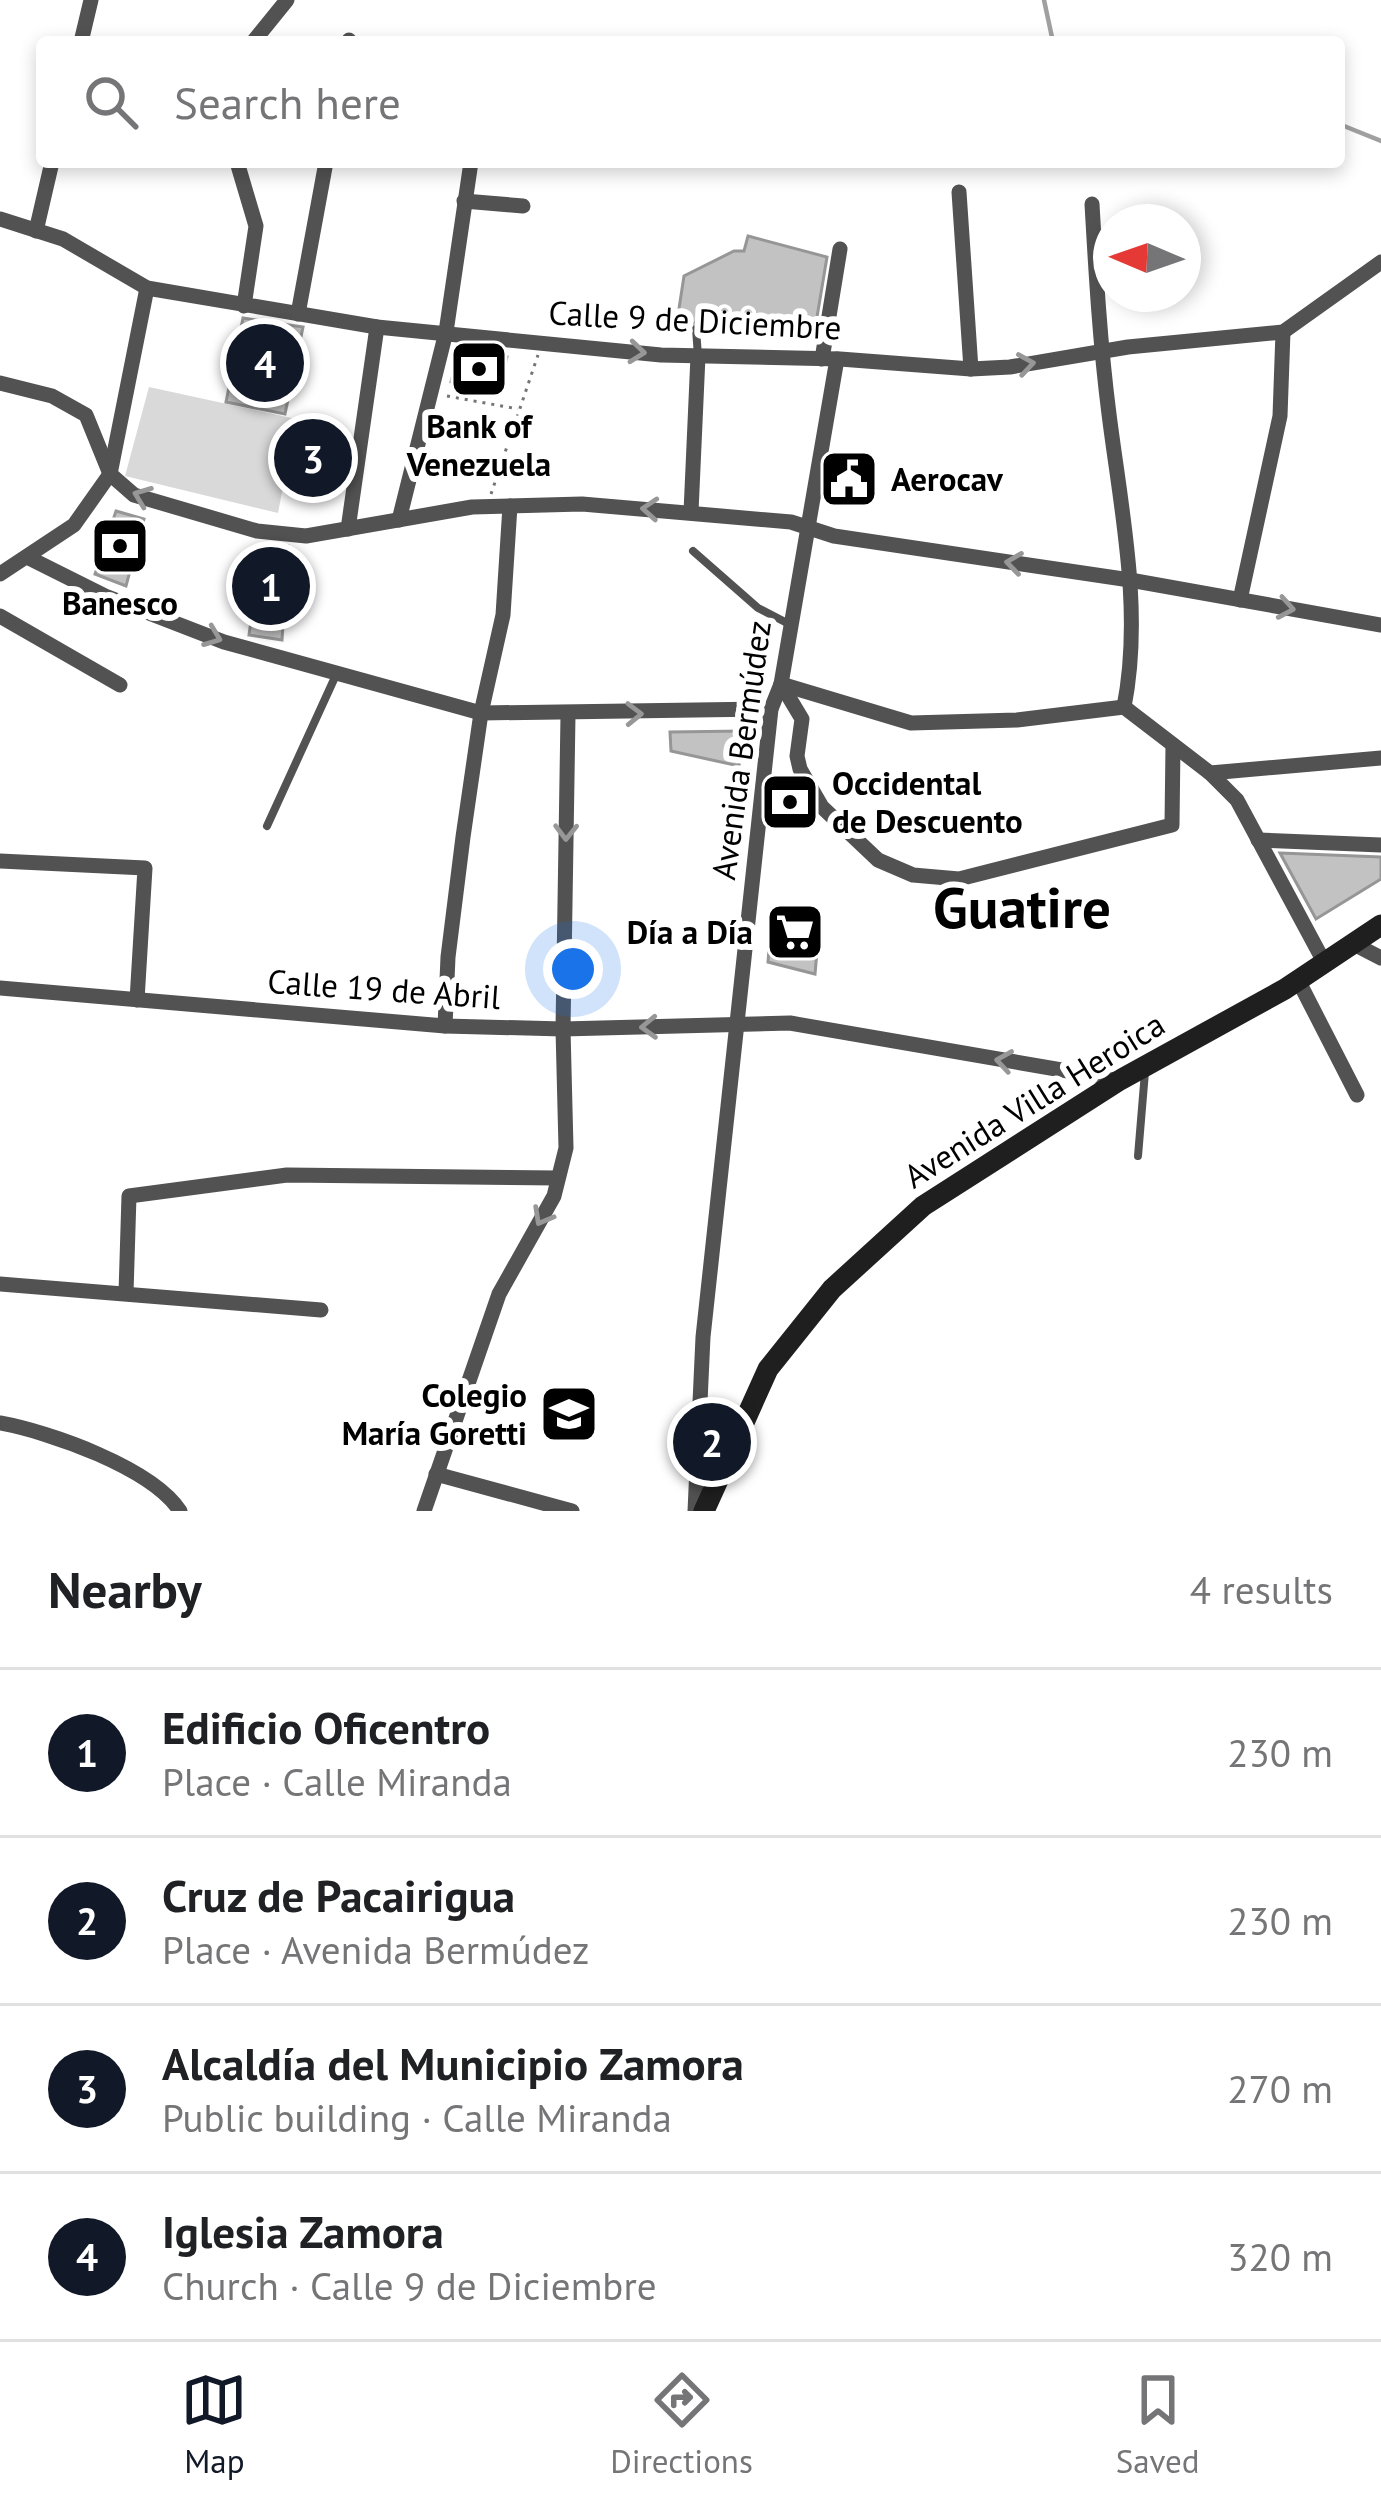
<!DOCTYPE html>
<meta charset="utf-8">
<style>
body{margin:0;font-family:"PT Sans",sans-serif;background:#f2f2f2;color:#202124}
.compass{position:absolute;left:1093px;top:204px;width:108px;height:108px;border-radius:50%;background:#fff;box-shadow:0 6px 18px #0003;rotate:272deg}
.you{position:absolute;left:573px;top:969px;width:42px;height:42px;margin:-30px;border:9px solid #fff;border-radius:50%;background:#1a73e8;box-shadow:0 0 0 18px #1a73e833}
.badge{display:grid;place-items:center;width:78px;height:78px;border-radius:50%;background:#111827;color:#fff;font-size:39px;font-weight:700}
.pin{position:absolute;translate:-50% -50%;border:6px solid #fff;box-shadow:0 3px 12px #0006}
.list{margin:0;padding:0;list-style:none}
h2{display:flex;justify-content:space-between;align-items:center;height:156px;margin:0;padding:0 48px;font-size:51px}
h2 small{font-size:39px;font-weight:400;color:#757577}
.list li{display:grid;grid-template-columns:78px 1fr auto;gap:36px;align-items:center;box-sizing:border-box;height:168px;padding:0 48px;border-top:3px solid #e0e0e0}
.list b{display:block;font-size:45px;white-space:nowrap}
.list p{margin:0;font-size:39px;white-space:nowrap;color:#757577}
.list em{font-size:39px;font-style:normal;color:#757577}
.icon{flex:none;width:66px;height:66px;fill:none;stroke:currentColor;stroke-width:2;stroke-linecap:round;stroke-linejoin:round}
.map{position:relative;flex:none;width:1381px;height:1511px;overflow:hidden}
.search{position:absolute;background:#fff;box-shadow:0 6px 18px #0003;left:36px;right:36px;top:36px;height:132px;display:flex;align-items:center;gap:30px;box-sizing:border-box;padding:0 42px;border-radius:12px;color:#757577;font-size:45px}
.sheet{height:828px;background:#fff}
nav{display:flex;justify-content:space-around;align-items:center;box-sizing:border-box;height:168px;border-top:3px solid #e0e0e0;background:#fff;font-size:33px;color:#757577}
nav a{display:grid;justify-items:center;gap:6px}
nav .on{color:#111827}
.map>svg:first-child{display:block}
.green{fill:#d9d9d9}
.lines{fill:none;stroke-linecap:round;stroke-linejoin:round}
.stream{stroke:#a0a0a0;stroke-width:4.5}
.building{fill:#c2c2c2;stroke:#969696;stroke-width:3}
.path{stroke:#747474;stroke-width:3;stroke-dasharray:3 6;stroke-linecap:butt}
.lane{stroke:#525252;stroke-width:8}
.street{stroke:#525252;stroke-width:15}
.secondary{stroke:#1f1f1f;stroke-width:21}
.oneway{stroke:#979797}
.labels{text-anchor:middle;stroke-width:12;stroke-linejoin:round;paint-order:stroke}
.street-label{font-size:33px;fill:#000;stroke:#fff}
.poi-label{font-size:33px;font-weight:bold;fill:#000;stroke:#fff}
.town-label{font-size:57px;font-weight:bold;fill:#000;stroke:#fff}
</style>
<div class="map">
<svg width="1381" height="1511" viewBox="0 0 1381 1511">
<rect width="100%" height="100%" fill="#fff"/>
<polygon class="green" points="149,387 296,419 278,513 125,476"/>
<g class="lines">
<g class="stream">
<polyline points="1044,0 1053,42"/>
<polyline points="1339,124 1381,141"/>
</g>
</g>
<g class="building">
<polygon points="748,236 827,257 815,329 792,336 704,330 697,321 688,328 676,328 684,276 734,251 744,251"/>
<polygon points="243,318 303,327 285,414 226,402"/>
<polygon points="460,347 507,357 497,394 451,382"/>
<polygon points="303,425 334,431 323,491 291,485"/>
<polygon points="116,511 144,519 126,586 95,574"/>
<polygon points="262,544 288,546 282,640 249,635"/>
<polygon points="743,731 739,766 671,751 670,732"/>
<polygon points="1280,853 1381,857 1381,879 1316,919"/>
<polygon points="772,909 820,918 815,974 768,962"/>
</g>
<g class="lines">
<g class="path">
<polyline points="447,396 518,409"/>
<polyline points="491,494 538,355"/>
</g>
<g class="lane">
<polyline points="696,329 698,356"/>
<polyline points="693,551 758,608 789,624"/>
<polyline points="267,826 336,675"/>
<polyline points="1138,1156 1145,1072"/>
</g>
<g class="street">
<polyline points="81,42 91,0"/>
<polyline points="253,42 287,0"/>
<polyline points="349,42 349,40"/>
<polyline points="237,162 256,226 244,306"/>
<polyline points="959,192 971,369"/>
<polyline points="464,201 523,206"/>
<path d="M 1092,204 C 1096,274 1100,344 1109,414 C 1121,510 1143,611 1124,707"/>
<polyline points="0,219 63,239 147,288 377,327 661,355 840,359 971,369 1010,367 1128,347 1283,332 1381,262"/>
<polyline points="36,231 52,162"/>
<polyline points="298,314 326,162"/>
<polyline points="822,359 840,249"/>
<polyline points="0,383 52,396 86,415 110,474 134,495 257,531 306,536 472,507 582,504 791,522 834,536 1130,580 1381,625"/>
<polyline points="691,512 698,356"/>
<polyline points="399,520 446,332 471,162"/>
<polyline points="348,529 377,327"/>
<polyline points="29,558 105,596 224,642 481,713 771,709"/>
<polyline points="0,574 74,525 110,474 147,288"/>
<polyline points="1240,600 1280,416 1283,332"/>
<polyline points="0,616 120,685"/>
<polyline points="781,684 802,719 797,756 800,769 822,807 878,860 913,875 959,879 1172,825 1173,745"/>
<polyline points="781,684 911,723 1017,720 1124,707"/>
<polyline points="1124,707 1210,773 1237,800 1323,960"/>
<polyline points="1210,773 1381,758"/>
<polyline points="1258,840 1381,845"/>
<polyline points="0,861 145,868 137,1000"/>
<polyline points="1352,943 1381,958"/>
<polyline points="1298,980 1357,1095"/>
<polyline points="0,988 445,1026 563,1029 790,1023 1120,1080"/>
<polyline points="445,1026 448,957 463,837 481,713 503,615 510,506"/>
<polyline points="0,1284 321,1310"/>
<polyline points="126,1293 129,1196 287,1175 558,1178"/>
<path d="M 0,1423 C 50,1432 152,1468 180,1511"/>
<polyline points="436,1474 572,1511"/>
<polyline points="424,1511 499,1294 554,1196 566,1148 563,1029 568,715"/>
<polyline points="695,1511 703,1337 771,709 781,684 837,359"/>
</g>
<polyline class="secondary" points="704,1511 768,1369 832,1289 923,1206 1120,1080 1285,989 1381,925"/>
</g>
<defs><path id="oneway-chevron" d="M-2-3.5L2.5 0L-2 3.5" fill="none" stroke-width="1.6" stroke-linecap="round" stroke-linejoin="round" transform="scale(3)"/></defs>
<g class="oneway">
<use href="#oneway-chevron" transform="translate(637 352) rotate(6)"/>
<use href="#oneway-chevron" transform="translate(1026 364) rotate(-9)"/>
<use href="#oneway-chevron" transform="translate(142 496) rotate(-159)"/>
<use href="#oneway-chevron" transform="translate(650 509) rotate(-176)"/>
<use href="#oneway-chevron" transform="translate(1014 563) rotate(-172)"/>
<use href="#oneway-chevron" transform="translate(1286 608) rotate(10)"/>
<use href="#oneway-chevron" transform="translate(213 637) rotate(21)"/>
<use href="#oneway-chevron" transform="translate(634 714) rotate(-1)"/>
<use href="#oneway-chevron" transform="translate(566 832) rotate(91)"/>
<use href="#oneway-chevron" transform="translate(649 1027) rotate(178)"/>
<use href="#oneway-chevron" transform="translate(1004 1061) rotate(-171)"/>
<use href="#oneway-chevron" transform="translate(542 1217) rotate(119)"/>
</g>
<defs>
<g id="bank-square" transform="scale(3)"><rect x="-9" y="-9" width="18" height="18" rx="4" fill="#000" stroke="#fff"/><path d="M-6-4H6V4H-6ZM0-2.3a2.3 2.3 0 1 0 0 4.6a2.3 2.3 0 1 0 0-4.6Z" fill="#fff"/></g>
<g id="civic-square" transform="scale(3)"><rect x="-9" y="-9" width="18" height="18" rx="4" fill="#000" stroke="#fff"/><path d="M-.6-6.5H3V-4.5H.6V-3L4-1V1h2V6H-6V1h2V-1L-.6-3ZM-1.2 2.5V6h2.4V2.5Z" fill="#fff"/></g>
<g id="supermarket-square" transform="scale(3)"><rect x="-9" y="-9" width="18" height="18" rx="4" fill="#000" stroke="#fff"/><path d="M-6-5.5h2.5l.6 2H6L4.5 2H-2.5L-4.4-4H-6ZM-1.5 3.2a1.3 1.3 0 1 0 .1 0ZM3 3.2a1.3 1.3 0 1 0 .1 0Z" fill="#fff"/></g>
<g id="school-square" transform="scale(3)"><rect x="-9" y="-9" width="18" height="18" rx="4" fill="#000" stroke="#fff"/><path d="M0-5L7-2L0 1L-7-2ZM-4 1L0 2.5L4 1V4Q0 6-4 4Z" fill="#fff"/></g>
</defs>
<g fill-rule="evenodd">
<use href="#bank-square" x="479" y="369"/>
<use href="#civic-square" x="849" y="479"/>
<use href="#bank-square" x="120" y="546"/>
<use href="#bank-square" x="790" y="802"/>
<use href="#supermarket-square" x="795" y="932"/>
<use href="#school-square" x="569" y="1414"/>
</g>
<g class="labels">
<g class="street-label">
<text transform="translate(695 320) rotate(3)" y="12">Calle 9 de Diciembre</text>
<text transform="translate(741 750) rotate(-82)" y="12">Avenida Bermúdez</text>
<text transform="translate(384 989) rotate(4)" y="12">Calle 19 de Abril</text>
<text transform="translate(1034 1100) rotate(-32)" y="12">Avenida Villa Heroica</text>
</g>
<g class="poi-label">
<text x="479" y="438">Bank of<tspan x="479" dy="38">Venezuela</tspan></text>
<text x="891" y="491" text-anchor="start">Aerocav</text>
<text x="120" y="615">Banesco</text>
<text x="832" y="795" text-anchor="start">Occidental<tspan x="832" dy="38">de Descuento</tspan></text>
<text x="753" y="944" text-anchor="end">Día a Día</text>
<text x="527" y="1407" text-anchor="end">Colegio<tspan x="527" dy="38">María Goretti</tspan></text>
</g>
<g class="town-label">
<text x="1022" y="928">Guatire</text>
</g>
</g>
</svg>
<svg class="compass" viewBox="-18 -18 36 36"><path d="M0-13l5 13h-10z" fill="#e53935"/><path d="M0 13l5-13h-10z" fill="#757577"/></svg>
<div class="you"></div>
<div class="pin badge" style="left:271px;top:586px">1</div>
<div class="pin badge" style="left:712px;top:1442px">2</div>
<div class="pin badge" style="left:313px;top:458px">3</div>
<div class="pin badge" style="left:265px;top:363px">4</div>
<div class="search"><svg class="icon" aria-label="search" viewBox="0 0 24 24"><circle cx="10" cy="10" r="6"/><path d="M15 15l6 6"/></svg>Search here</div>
</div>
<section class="sheet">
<h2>Nearby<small>4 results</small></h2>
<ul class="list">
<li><span class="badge">1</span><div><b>Edificio Oficentro</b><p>Place · Calle Miranda</p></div><em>230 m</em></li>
<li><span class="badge">2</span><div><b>Cruz de Pacairigua</b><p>Place · Avenida Bermúdez</p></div><em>230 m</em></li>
<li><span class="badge">3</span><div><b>Alcaldía del Municipio Zamora</b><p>Public building · Calle Miranda</p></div><em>270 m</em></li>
<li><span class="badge">4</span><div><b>Iglesia Zamora</b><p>Church · Calle 9 de Diciembre</p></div><em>320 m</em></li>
</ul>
</section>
<nav>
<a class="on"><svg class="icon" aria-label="map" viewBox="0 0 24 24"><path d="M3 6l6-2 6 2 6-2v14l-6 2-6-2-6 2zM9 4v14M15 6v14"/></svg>Map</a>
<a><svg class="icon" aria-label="directions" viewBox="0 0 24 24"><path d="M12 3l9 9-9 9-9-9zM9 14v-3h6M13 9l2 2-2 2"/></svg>Directions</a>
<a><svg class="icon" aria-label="saved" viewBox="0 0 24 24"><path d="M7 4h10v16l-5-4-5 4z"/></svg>Saved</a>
</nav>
